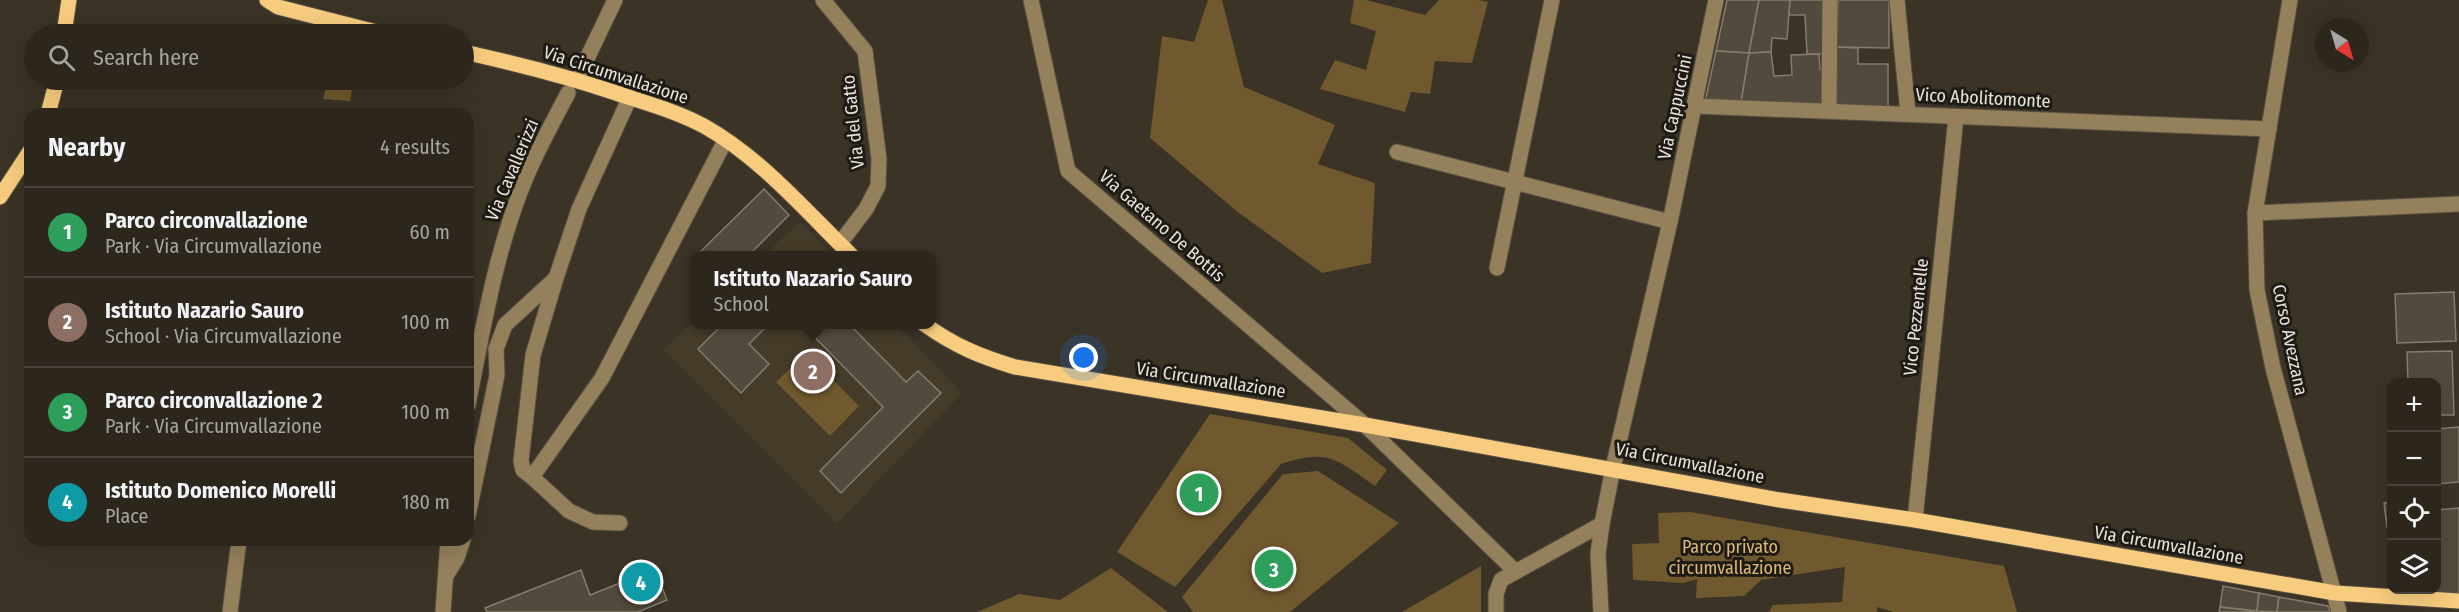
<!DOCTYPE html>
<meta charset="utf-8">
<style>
body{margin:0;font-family:"Fira Sans Condensed",sans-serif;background:#342e25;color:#f1f3f6}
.controls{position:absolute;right:18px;bottom:18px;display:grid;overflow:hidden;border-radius:12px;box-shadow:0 6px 24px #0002}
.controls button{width:54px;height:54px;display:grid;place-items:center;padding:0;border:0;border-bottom:2px solid #48433b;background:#2c261c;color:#f1f3f6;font:30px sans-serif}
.compass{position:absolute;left:2315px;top:18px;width:54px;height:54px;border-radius:50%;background:#2c261c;box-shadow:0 6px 24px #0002;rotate:143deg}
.you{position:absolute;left:1084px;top:358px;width:21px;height:21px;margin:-15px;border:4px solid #fff;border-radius:50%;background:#1a73e8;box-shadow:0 0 0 9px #1a73e833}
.badge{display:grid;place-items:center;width:39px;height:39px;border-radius:50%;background:#d6ab8b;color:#fff;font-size:20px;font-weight:700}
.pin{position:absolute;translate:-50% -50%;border:3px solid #fff;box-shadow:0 2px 6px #0006}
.popup{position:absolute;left:690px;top:251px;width:246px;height:78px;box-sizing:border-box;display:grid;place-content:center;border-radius:12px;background:#2c261c;filter:drop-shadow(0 2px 4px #0005);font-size:20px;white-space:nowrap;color:#a6a5a3}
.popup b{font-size:22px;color:#f1f3f6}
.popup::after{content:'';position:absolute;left:50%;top:100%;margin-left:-12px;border:12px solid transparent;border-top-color:#2c261c}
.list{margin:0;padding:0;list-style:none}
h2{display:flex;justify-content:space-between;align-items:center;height:78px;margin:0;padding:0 24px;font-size:26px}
h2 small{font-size:20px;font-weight:400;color:#a6a5a3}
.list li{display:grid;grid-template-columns:39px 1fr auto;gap:18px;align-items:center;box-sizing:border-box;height:90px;padding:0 24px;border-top:2px solid #48433b}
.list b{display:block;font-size:22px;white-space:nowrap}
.list p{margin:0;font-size:20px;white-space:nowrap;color:#a6a5a3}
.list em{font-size:20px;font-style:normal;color:#a6a5a3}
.icon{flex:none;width:33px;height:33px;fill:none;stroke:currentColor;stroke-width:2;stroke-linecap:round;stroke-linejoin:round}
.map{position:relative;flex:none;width:2459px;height:612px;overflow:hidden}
.search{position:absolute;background:#2c261c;box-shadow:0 6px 24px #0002;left:24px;top:24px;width:450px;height:66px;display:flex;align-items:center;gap:15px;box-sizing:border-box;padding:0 21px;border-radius:33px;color:#a6a5a3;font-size:22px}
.panel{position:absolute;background:#2c261c;box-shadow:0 6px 24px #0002;left:24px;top:108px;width:450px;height:438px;border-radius:18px}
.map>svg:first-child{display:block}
.built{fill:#453b29}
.green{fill:#70592e}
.building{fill:#524b3d;stroke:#857c6e;stroke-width:1.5}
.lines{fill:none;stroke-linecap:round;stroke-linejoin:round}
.minor-casing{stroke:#564f43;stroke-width:17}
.major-casing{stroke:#564f43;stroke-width:17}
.minor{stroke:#95805c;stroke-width:15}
.major{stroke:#f7cc7e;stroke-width:15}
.labels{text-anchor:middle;stroke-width:6;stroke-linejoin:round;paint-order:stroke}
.street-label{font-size:18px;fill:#e8e3db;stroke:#1e1b15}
.park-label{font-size:18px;fill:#deb874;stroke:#1e1b15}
</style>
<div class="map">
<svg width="2459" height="612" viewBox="0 0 2459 612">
<rect width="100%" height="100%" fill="#3a3326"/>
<g class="built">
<polygon points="800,222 832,255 764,255"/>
<polygon points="694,321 694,324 897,325 962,393 837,524 663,350"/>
</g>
<g class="green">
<polygon points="1208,0 1222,0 1244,87 1335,125 1318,164 1375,183 1371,263 1322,273 1239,213 1150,138 1162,36 1194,42"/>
<polygon points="1354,0 1366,0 1425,15 1439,0 1479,0 1488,2 1472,63 1435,61 1430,94 1411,92 1405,112 1320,89 1335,60 1366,70 1376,31 1350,23"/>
<polygon points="328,80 354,80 350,101 323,99"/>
<polygon points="806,353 859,406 830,436 776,382"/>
<path d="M 1210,414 L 1348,438 L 1387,470 L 1375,486 C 1337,460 1329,448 1281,464 L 1175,587 L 1117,552 Z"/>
<polygon points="1318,471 1399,523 1290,612 1193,612 1182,597 1283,474"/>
<polygon points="1690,512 2004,566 2017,612 1893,612 1877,607 1877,612 1769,612 1773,605 1842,602 1845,567 1761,580 1744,596 1696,598 1697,579 1683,583 1633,580 1632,544 1659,543 1658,513"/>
<polygon points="1481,566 1481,612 1402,612"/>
<polygon points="1111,568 1168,612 977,612 1019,594 1060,600"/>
</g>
<g class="building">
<polygon points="1727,0 1759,0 1749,53 1716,51"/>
<polygon points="1759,0 1790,0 1787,39 1772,38 1771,52 1749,53"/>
<polygon points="1790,0 1825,0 1826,54 1807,54 1805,15 1789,15"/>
<polygon points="1838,0 1889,0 1889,48 1837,47"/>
<polygon points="1837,47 1858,48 1858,64 1888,64 1888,106 1836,105"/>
<polygon points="1716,51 1749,53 1741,103 1705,102"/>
<polygon points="1771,52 1774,76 1792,75 1791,55 1819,54 1820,69 1827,70 1826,104 1741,103 1749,53"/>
<polygon points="764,189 789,215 748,256 696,256"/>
<polygon points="2454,292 2456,341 2397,343 2395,294"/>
<polygon points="723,324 769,324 749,344 769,364 741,393 698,349"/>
<polygon points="802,324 849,324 906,382 918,371 941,393 841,493 820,471 883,407"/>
<polygon points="2452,351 2454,415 2436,415 2436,382 2394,382 2408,381 2407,352"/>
<polygon points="2459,427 2459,482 2436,484 2436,429"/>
<polygon points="2392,502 2392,526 2387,527 2384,503"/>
<polygon points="2459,508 2459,593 2431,596 2431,590 2436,590 2436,510"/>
<polygon points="655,569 667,600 638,612 487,612 485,608 581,570 590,595"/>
<polygon points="2223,586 2259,593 2257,611 2220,607"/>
<polygon points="2259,593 2279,597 2277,612 2257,611"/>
<polygon points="2279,597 2328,606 2330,612 2277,612"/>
<polygon points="2220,607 2254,611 2253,612 2219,612"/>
</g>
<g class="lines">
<g class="minor-casing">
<g id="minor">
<polyline points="823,0 865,51 879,159 878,186 866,209 840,243"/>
<polyline points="1031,0 1068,171 1365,425 1515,571"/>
<polyline points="1897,0 1908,113"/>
<polyline points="2290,0 2255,213 2257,290 2273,368 2339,612"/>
<polyline points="581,71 615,0"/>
<polyline points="1695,106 2269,129"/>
<polyline points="1829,111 1830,0"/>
<polyline points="1397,152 1670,222"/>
<polyline points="2255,213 2459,204"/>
<polyline points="1497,268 1552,0"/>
<path d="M 468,405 C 483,328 496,248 527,175 C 539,147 554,120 568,93"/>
<polyline points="532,477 523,470 521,461 533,355 556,278"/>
<polyline points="468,516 497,375 496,349 505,325 556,278 579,209 630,97"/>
<polyline points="1915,520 1956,117"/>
<polyline points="620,523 593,522 569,511 532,477 602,378 725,141"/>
<polyline points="447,574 457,558 463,540"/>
<polyline points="230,612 239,540"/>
<polyline points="443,612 448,540"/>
<polyline points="1496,612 1496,594 1501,580 1602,524"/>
<polyline points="1601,612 1598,554 1602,524 1613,468 1670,222 1716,0"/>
</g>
</g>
<g class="major-casing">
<g id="major">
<polyline points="267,0 278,7 384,34"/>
<polyline points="64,34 69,0"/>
<path d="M 464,52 C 513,63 561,75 610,91 C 642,102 674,110 704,126 C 761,158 806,211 852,256"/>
<polyline points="48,114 57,80"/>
<polyline points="0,197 30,151"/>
<path d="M 924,324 C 955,346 979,356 1015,367 L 1365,425 L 1780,500 L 1915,520 L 2335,593 L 2459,601"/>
</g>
</g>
<use href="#minor" class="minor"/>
<use href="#major" class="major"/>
</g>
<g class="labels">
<g class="street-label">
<text transform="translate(616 75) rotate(18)" y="6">Via Circumvallazione</text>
<text transform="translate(1983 98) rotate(3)" y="6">Vico Abolitomonte</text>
<text transform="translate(1675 107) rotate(-78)" y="6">Via Cappuccini</text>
<text transform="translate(853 122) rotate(-96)" y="6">Via del Gatto</text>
<text transform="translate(512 170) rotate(-67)" y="6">Via Cavallerizzi</text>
<text transform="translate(1162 226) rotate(41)" y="6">Via Gaetano De Bottis</text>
<text transform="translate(1916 317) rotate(-84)" y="6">Vico Pezzentelle</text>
<text transform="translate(2290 340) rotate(78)" y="6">Corso Avezzana</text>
<text transform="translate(1211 380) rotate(9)" y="6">Via Circumvallazione</text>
<text transform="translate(1690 463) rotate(11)" y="6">Via Circumvallazione</text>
<text transform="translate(2169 545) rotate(10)" y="6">Via Circumvallazione</text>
</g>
<g class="park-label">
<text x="1730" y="553">Parco privato<tspan x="1730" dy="21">circumvallazione</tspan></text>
</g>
</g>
</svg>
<div class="controls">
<button>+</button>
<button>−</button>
<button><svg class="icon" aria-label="locate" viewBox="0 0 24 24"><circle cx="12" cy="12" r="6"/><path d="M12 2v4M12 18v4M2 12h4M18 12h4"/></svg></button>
<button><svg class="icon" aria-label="layers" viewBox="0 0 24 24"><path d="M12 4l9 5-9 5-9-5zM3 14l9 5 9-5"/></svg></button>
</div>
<svg class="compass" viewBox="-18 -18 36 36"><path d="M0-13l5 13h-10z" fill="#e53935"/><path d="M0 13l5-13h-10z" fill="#a6a5a3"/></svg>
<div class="you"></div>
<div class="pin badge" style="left:1199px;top:493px;background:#2e9e5b">1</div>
<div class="pin badge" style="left:813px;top:371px;background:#8d6e63">2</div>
<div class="popup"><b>Istituto Nazario Sauro</b>School</div>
<div class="pin badge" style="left:1274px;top:569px;background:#2e9e5b">3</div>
<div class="pin badge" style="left:641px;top:582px;background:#0f9aa8">4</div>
<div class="search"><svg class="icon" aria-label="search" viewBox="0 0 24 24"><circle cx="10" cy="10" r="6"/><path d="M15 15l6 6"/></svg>Search here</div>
<section class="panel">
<h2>Nearby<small>4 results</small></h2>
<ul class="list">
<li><span class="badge" style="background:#2e9e5b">1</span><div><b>Parco circonvallazione</b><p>Park · Via Circumvallazione</p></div><em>60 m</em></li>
<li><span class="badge" style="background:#8d6e63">2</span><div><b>Istituto Nazario Sauro</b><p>School · Via Circumvallazione</p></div><em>100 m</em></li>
<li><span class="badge" style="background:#2e9e5b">3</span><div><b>Parco circonvallazione 2</b><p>Park · Via Circumvallazione</p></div><em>100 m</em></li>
<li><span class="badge" style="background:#0f9aa8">4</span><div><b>Istituto Domenico Morelli</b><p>Place</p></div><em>180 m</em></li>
</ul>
</section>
</div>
